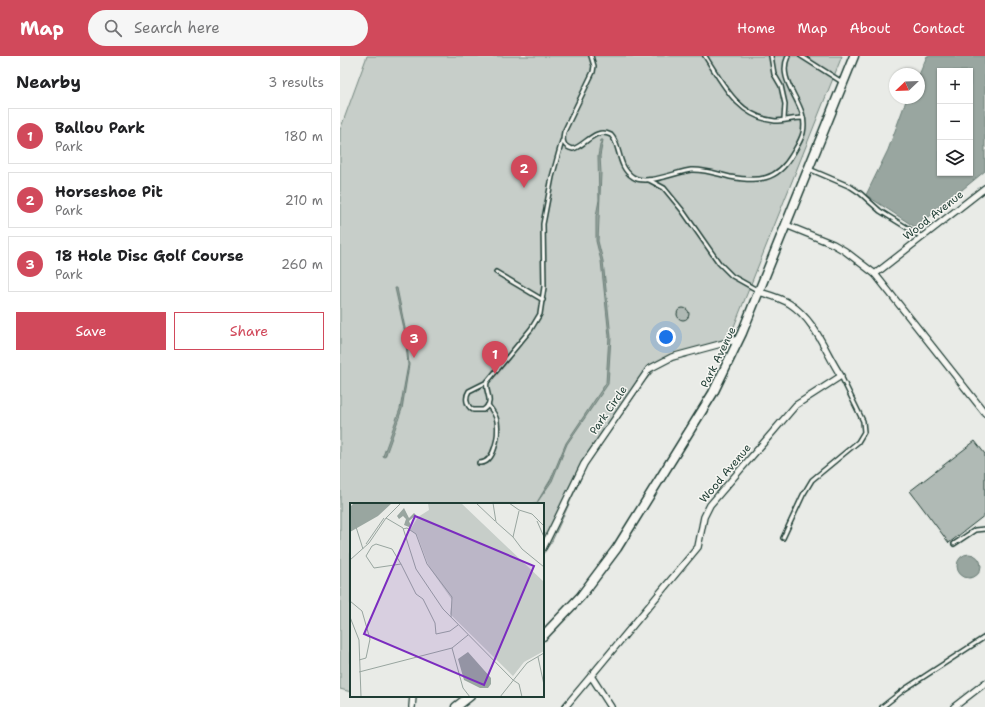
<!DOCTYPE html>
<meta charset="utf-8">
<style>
body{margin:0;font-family:"Shantell Sans",sans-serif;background:#f6f6f6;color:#202124}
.controls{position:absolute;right:12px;top:12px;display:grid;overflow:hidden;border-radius:0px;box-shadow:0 1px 3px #0004}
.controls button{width:36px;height:36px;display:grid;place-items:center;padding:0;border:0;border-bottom:1px solid #e0e0e0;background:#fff;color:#202124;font:20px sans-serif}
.compass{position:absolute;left:549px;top:12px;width:36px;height:36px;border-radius:50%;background:#fff;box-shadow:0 1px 3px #0004;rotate:247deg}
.you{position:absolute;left:326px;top:281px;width:14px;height:14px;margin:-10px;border:3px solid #fff;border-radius:50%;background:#1a73e8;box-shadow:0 0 0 6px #1a73e833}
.badge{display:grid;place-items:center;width:26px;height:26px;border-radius:50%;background:#d1495b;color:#fff;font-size:13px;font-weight:700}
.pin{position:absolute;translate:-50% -33px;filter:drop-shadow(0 1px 2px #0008)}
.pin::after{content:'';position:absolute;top:21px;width:14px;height:12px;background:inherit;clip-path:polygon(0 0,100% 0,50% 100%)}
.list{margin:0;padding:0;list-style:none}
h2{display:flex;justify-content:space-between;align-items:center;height:52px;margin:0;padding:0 16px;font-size:17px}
h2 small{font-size:13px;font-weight:400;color:#757577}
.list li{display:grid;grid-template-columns:26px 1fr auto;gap:12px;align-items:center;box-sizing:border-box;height:56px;margin:0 8px 8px;padding:0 8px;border:1px solid #e0e0e0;border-radius:0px}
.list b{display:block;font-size:15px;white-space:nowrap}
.list p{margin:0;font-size:13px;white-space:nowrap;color:#757577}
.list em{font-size:13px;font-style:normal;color:#757577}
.actions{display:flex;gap:8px;padding:12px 16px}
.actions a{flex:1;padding:9px 0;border:1px solid #d1495b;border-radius:0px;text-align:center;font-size:14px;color:#d1495b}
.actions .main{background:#d1495b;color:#fff}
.icon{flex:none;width:22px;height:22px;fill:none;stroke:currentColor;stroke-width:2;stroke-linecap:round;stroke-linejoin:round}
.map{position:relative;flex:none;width:645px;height:651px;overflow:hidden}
header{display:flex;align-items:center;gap:24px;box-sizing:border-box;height:56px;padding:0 20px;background:#d1495b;color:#fff}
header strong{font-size:19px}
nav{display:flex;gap:22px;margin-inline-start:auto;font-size:14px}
.search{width:280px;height:36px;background:#f6f6f6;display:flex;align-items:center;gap:10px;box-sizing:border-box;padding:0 14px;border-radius:22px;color:#757577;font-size:15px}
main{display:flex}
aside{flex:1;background:#fff}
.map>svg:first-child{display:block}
.green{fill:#c7cec9;stroke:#73867e}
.water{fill:#99a6a0;stroke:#687c75;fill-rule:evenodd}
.building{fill:#b0bab5;stroke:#1f3d34}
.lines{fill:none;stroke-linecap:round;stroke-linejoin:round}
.service-casing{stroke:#1f3d34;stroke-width:6}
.minor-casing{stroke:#1f3d34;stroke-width:8}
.secondary-casing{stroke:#1f3d34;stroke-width:11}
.service{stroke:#f6f6f2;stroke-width:3}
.minor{stroke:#f6f6f2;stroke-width:5.5}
.secondary{stroke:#f6f6f2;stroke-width:8}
.labels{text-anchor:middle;stroke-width:3;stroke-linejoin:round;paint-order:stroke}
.street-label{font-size:11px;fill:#1f3d34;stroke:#f6f6f2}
.inset-road{fill:none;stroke:#98a59f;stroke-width:1}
.view{fill:#7b2cbf;fill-opacity:0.15;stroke:#7b2cbf;stroke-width:2}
.inset-edge{fill:none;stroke:#1f3d34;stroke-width:2}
</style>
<header>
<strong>Map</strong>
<div class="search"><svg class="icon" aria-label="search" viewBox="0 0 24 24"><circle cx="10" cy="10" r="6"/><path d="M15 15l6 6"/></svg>Search here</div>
<nav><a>Home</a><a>Map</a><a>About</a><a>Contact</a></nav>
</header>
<main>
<aside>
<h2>Nearby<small>3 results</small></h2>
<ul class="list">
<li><span class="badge">1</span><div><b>Ballou Park</b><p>Park</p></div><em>180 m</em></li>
<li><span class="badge">2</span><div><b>Horseshoe Pit</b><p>Park</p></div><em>210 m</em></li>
<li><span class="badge">3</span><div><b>18 Hole Disc Golf Course</b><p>Park</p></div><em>260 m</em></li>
</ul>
<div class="actions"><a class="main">Save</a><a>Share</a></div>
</aside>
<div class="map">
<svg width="645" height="651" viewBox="0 0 645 651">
<rect width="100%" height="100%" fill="#e9ebe7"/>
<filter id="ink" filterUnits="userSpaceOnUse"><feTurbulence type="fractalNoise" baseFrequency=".025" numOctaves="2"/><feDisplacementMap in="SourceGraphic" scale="8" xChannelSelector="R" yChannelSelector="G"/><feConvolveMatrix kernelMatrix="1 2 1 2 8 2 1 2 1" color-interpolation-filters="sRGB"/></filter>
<g filter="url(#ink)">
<polygon class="green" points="27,0 502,0 385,293 377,291 325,307 316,312 305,325 247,409 212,485 203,498 203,448 11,448 11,636 0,633 0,74"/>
<g class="water">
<path d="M 587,0 L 645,0 L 645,115 L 584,165 L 575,171 L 526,139 L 548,94 L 567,42 L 579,42 L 579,19 ZM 600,15 L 630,15 L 630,117 L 600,117 Z"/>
<polygon points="261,84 263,84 260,100 261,117 258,185 263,205 271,281 268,328 227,388 212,425 196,448 211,423 226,387 266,327 269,280 261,205 256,185 256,160 259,144 258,100"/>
<polygon points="55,232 57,232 66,277 69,309 62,353 45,401 43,400 60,353 68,309 65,277"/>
<circle cx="629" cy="510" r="12"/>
</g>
<g class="building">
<circle cx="343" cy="258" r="6"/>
<polygon points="635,385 645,398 645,459 609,487 570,435"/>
</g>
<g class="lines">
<g class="service-casing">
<g id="service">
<path d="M 251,0 L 254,10 L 253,16 L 224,76 C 222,85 223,91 233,93 C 246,89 255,71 271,79 C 281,89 277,111 293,121 C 306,130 336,116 351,114 C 365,113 377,118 390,121 C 418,126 437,125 452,99 C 456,92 461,85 463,77 C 470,47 435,28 448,0"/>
<path d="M 365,0 C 383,28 398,61 435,65 C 444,65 454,62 463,62"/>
<polyline points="431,0 434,18 441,30 445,48 444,63"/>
<polyline points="461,0 502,26"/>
<polyline points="469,113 511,131 520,137 540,155 582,181"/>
<polyline points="309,124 324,132 342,154 379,207 392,220 417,234"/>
<polyline points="156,216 203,244"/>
<path d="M 147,326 C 144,337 156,345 143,354 L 133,354 C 126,350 125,341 129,335 L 147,326 L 191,273 L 200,258 L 204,231 L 203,168 L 212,121 L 222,85"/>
<path d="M 139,407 C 155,408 159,378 157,365 C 156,359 152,354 148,349"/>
<polyline points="443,482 463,439 472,424 518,386 524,376 523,365 501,320"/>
<polyline points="614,488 635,474 645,473"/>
<polyline points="542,651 565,633 645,581"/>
</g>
</g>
<g class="minor-casing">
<g id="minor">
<polyline points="446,169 493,188 505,195 535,218 645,357"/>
<polyline points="535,218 645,132"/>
<polyline points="203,492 244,408 309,313 332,301 399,283"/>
<path d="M 251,620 L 358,491 L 364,461 L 370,449 L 456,349 L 501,320 C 485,296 476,265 450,248 C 441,242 429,239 419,236"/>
<polyline points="72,651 73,640"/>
<polyline points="225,651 251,620 271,651"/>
<polyline points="614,651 645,627"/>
</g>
</g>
<g class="secondary-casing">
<g id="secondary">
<polyline points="203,580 241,540 277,492 373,337 402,277 514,0"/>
<polyline points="116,651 130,640"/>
</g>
</g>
<use href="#service" class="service"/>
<use href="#minor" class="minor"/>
<use href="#secondary" class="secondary"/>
</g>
</g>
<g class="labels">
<g class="street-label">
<text transform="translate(593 159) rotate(-38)" y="4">Wood Avenue</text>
<text transform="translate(378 301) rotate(-64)" y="4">Park Avenue</text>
<text transform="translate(268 354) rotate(-55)" y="4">Park Circle</text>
<text transform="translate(385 417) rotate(-50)" y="4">Wood Avenue</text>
</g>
</g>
<g transform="translate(10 447)">
<rect width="194" height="194" fill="#e9ebe7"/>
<path d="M 78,0 L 111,0 L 194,79 L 194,148 L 174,159 L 163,173 L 100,111 L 102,97 L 79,64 L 67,32 L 60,27 L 68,14 L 79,7 Z" fill="#c7cec9"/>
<path d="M 4,0 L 42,0 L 28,13 L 0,29 L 0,4 ZM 54,5 L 59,15 L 64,10 L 66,12 L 59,18 L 61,23 L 59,24 L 54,22 L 56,16 L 53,13 L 49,16 L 47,13 ZM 118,149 L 141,175 L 141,181 L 138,185 L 130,185 L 114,177 L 108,156 Z" fill="#99a6a0"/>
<path class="inset-road" d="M 126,0 L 145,18M 143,0 L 146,19 L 163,34 L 172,46 L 194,64M 159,0 L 169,7M 0,5 L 13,46M 169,7 L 182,11 L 194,23M 36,15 L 53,25 L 66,66 L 93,106 L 163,177M 187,18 L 194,34M 53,26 L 57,25 L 66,31 L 77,61 L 102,94 L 101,114M 163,34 L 169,8M 16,41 L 34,15M 26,41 L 42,46 L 51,61 L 24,65 L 16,53 L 22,43 ZM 0,57 L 19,40 L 36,15 L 51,0M 51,61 L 66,91 L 73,96 L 85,120 L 86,131 L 100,128 L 108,122M 0,98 L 12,108 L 20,136 L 16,155 L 9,157M 0,114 L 9,137 L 11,194M 102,145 L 113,185 L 120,194M 188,154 L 194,182M 9,169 L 102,145 L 118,132M 163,177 L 169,181 L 172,194M 150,194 L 177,160 L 194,150"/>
<path class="view" d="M 65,13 L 184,63 L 134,182 L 14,131 Z"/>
<rect width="194" height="194" class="inset-edge"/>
</g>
</svg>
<div class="controls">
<button>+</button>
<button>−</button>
<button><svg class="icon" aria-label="layers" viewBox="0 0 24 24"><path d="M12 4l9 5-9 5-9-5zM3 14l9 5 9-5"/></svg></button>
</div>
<svg class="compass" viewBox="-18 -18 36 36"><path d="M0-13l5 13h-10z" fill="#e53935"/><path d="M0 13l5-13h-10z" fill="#757577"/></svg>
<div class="you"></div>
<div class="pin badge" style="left:155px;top:318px">1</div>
<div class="pin badge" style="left:184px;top:132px">2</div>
<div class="pin badge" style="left:74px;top:302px">3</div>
</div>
</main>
